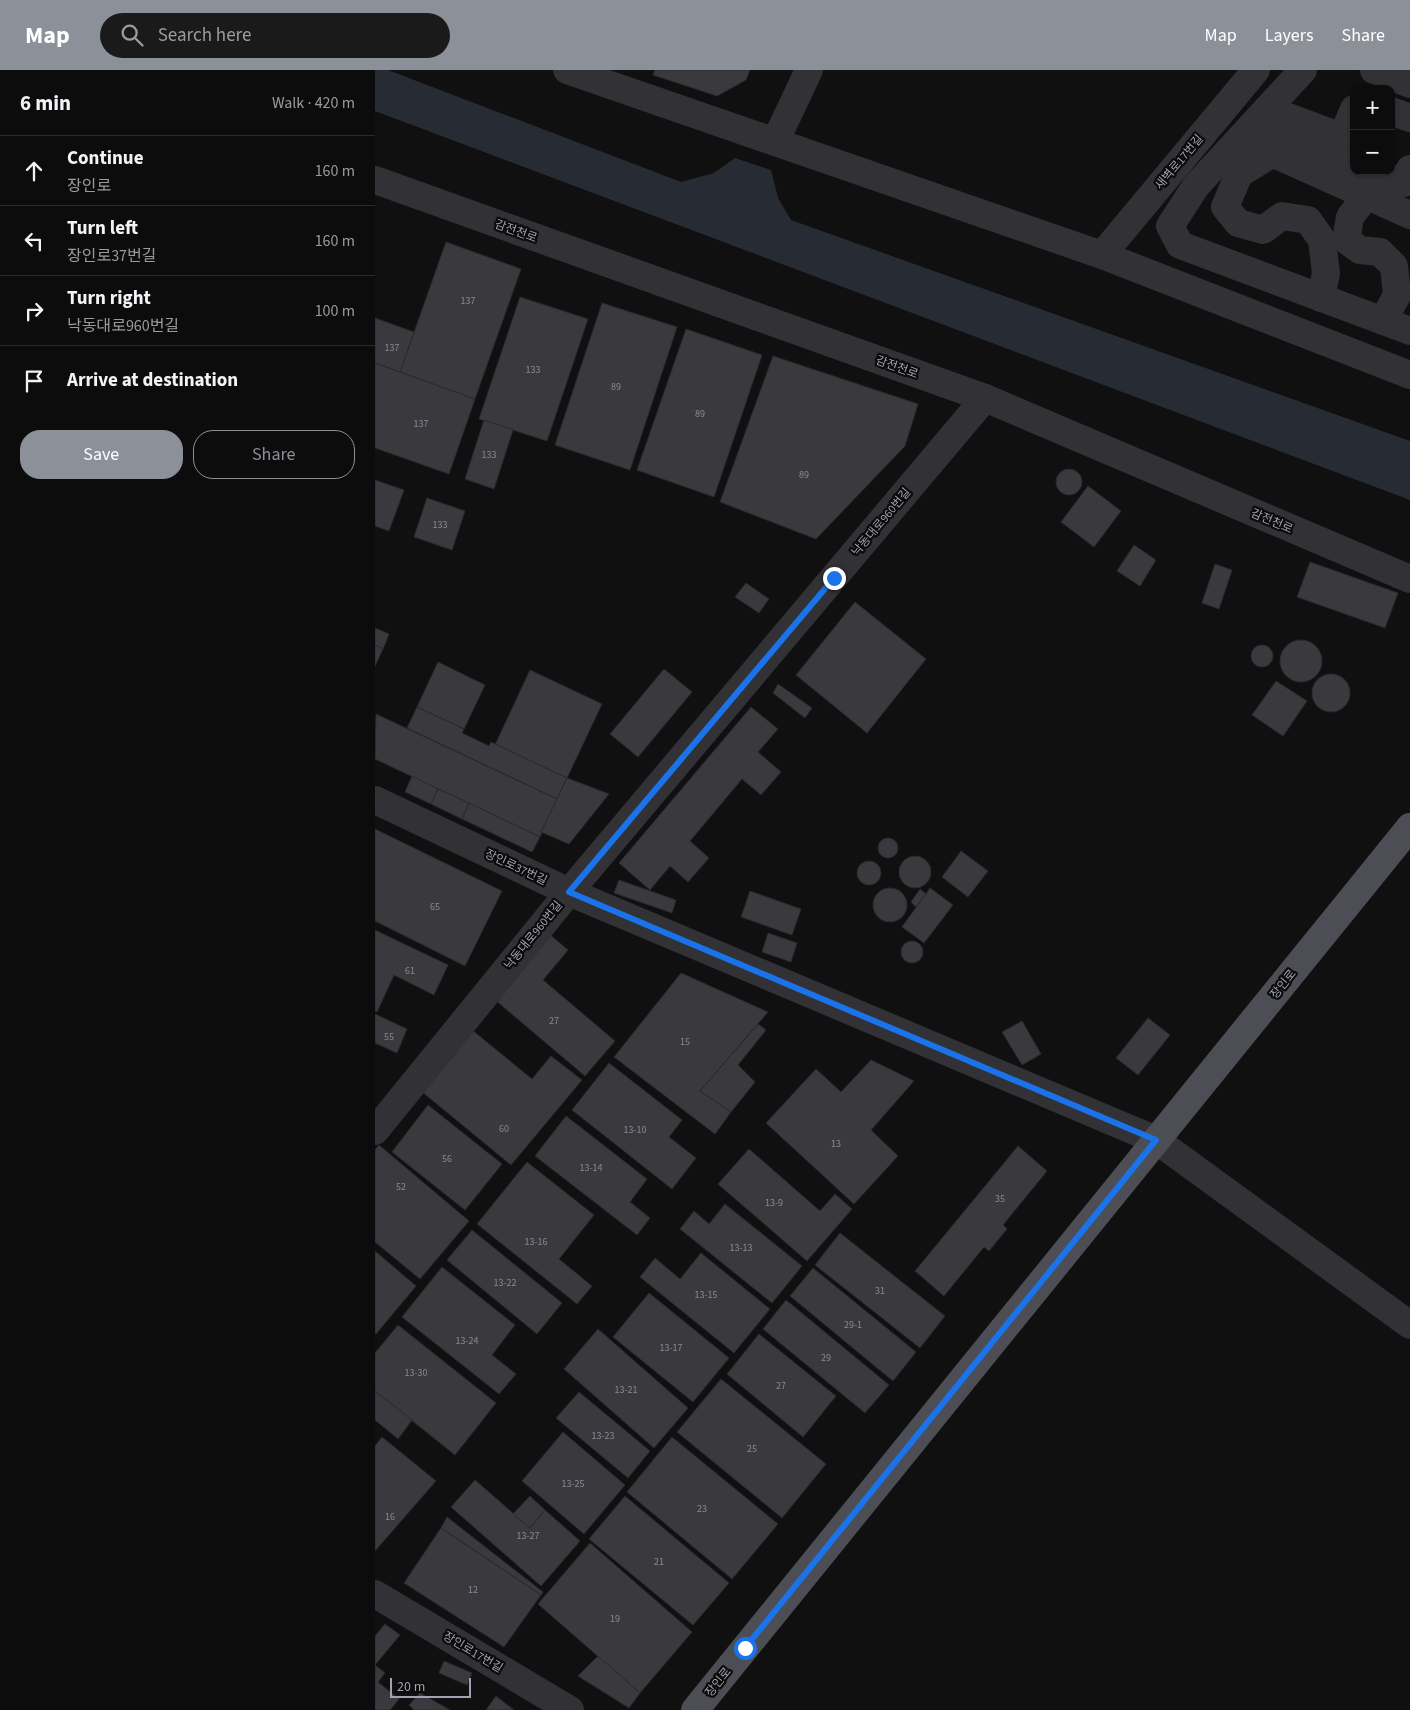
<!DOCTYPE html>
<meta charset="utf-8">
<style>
body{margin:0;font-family:"Source Sans 3","Noto Sans KR",sans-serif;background:#1a1a1b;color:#f1f3f6}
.controls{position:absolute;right:15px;top:15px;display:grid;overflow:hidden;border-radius:10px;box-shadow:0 1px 4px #0004}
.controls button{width:45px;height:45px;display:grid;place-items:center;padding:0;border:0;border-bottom:1px solid #2c2c2e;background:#0c0c0d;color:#f1f3f6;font:25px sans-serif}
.scale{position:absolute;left:15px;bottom:12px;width:81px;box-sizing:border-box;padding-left:5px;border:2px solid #a1a3b2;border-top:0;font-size:14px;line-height:18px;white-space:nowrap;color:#a1a3b2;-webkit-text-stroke:4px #0b0b0c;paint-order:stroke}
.stop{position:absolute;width:15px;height:15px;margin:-11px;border:4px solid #1a73e8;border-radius:50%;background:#fff}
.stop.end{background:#1a73e8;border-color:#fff;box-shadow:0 1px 5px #0008}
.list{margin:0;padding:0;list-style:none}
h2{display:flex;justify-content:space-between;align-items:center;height:65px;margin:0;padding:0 20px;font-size:21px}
h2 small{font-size:16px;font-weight:400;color:#9a9b9d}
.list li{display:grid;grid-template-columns:32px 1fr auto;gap:15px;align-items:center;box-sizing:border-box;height:70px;padding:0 20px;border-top:1px solid #2c2c2e}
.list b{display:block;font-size:19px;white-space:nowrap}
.list p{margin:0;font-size:16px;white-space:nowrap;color:#9a9b9d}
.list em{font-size:16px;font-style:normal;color:#9a9b9d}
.actions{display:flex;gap:10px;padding:15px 20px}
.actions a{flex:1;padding:11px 0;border:1px solid #8c9099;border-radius:20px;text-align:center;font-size:18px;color:#8c9099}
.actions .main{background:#8c9099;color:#fff}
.icon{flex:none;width:28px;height:28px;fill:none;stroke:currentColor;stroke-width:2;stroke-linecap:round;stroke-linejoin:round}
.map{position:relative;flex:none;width:1035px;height:1640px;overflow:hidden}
header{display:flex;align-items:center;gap:30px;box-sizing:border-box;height:70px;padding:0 25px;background:#8c9099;color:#fff}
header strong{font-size:24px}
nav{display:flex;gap:28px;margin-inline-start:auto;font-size:18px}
.search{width:350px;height:45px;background:#1a1a1b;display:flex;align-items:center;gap:12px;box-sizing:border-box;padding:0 18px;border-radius:28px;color:#9a9b9d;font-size:19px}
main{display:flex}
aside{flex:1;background:#0c0c0d}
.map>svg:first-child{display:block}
.water{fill:#272c34}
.building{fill:#3a3a3e;stroke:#2a2a2d}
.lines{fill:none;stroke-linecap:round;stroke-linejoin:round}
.minor{stroke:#313136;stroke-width:28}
.major{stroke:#4d4d55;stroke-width:28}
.route{stroke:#1a73e8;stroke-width:6}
.labels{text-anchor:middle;stroke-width:4.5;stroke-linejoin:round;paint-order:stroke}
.number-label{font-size:10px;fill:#878995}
.street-label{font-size:12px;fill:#a1a3b2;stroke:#0b0b0c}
</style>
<header>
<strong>Map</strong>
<div class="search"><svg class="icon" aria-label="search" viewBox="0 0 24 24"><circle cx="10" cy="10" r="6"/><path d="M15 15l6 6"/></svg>Search here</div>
<nav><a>Map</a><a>Layers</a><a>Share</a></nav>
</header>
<main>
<aside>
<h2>6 min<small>Walk · 420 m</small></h2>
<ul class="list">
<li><svg class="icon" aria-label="ahead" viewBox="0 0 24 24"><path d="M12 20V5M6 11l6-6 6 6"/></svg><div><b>Continue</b><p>장인로</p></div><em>160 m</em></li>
<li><svg class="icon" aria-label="left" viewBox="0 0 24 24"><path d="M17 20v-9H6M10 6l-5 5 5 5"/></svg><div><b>Turn left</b><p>장인로37번길</p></div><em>160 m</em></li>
<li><svg class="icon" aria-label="right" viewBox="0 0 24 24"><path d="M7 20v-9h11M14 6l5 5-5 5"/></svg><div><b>Turn right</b><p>낙동대로960번길</p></div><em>100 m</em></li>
<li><svg class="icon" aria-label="arrive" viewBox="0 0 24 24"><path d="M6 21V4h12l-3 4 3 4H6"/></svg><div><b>Arrive at destination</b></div></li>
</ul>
<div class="actions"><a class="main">Save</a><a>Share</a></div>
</aside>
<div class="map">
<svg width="1035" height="1640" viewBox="0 0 1035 1640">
<rect width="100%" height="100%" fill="#101011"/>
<polygon class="water" points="0,0 13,0 306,112 339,103 360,88 396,100 403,128 416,150 1035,371 1035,430 0,41"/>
<g class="building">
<polygon points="280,0 375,0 371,10 342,26 278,5"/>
<polygon points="71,172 146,199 100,329 25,302"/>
<polygon points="145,227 213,249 172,371 104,349"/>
<polygon points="227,233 302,257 255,400 180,375"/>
<polygon points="0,248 39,262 25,302 0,293"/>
<polygon points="311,259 387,285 339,427 262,400"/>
<polygon points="398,286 543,334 530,376 441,469 345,432"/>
<polygon points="0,293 100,329 74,404 0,378"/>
<polygon points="109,350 138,360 119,419 90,409"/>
<circle cx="694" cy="412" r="13"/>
<polygon points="0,410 29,420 14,461 0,456"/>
<polygon points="713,416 746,441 719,477 686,452"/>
<polygon points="52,428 90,441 77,480 39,467"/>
<polygon points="759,475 781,490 765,516 742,501"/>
<polygon points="935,492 1023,523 1010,558 922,527"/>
<polygon points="840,494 857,500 844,539 827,533"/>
<polygon points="371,513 394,529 384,543 360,527"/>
<polygon points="480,532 551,589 492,663 421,605"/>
<polygon points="0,558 14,564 8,579 0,575"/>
<circle cx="926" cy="591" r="21"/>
<circle cx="887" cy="586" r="11"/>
<polygon points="0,575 8,579 0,596"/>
<polygon points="63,592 110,615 89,659 42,637"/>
<polygon points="289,599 317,622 263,687 235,664"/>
<polygon points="155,600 227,634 192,708 120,675"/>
<circle cx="956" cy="623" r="19"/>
<polygon points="901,611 932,631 908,666 877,645"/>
<polygon points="403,614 437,638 430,648 398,623"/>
<polygon points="42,637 89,659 87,663 114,676 116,672 192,708 182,729 32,658"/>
<polygon points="376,637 403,659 383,682 406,702 386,725 367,709 315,771 334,788 313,812 295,796 275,820 244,793"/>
<polygon points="1,644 182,729 165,767 0,689"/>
<polygon points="37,706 63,719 56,734 30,722"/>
<polygon points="192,708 234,724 194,774 166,762"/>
<polygon points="63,719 94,733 87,749 56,734"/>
<polygon points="94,733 165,767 157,782 87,749"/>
<polygon points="0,759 127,821 90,896 0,851"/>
<circle cx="513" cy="778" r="10"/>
<polygon points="586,781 613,801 593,827 567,807"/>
<circle cx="540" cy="802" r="16"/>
<circle cx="494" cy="803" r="12"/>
<polygon points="244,810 301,830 297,843 239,823"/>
<circle cx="515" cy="835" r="17"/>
<polygon points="555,818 578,835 549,873 527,857"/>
<polygon points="545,819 551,824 541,837 536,832"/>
<polygon points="375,821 426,839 417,865 366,847"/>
<polygon points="0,860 73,895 59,925 19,905 2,942 0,941"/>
<polygon points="393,863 422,873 416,892 387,882"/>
<polygon points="174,864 193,880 168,910 240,971 210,1006 119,929"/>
<circle cx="537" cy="882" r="11"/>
<polygon points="306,903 393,942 325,1021 356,1042 340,1064 239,987"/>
<polygon points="0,944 32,959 22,983 0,973"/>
<polygon points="773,948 795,965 763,1005 741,988"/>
<polygon points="647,951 666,984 647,995 627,962"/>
<polygon points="383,954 391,960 363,995 380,1012 356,1042 325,1021"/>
<polygon points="97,960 157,1009 176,986 207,1010 136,1095 46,1021"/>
<polygon points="496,990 539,1011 496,1060 523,1086 479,1134 391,1053 441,999 466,1022"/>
<polygon points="234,993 307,1050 294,1067 321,1088 297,1119 197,1040"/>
<polygon points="53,1035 127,1094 90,1140 17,1082"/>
<polygon points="191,1046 272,1109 255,1132 275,1148 262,1165 160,1086"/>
<polygon points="4,1075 94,1151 45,1209 0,1172 0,1080"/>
<polygon points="643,1076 672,1101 628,1155 632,1159 614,1181 609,1177 569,1226 540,1201"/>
<polygon points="374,1079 445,1141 460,1124 477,1139 432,1191 343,1114"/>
<polygon points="152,1092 219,1145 184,1189 217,1216 202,1234 102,1154"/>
<polygon points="350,1134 427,1196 397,1233 305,1159 319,1141 334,1154"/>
<polygon points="97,1160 187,1233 162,1264 72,1190"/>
<polygon points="465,1163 570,1246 545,1278 440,1195"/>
<polygon points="0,1181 41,1216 1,1264 0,1263"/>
<polygon points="326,1183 395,1239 359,1283 265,1207 280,1188 305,1209"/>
<polygon points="67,1197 140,1255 117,1285 141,1304 124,1324 27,1247"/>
<polygon points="438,1198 541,1282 518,1311 415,1226"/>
<polygon points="274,1223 354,1288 318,1332 238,1267"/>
<polygon points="411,1230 514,1315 490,1343 388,1259"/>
<polygon points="23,1255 121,1333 80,1385 0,1321 0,1283"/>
<polygon points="223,1259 313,1338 279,1378 189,1299"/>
<polygon points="384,1264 461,1326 428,1367 352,1304"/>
<polygon points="346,1309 451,1394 407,1448 302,1362"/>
<polygon points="0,1321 37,1350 23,1369 0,1350"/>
<polygon points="204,1322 275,1381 253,1408 181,1348"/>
<polygon points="188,1362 250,1415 209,1464 147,1411"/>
<polygon points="7,1367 61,1411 0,1481 0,1376"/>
<polygon points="297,1367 403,1454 357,1509 252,1422"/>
<polygon points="100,1410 155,1458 170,1440 205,1471 166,1516 76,1437"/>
<polygon points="155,1426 170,1440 155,1458 138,1444"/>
<polygon points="250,1426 354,1513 318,1555 214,1469"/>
<polygon points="72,1447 168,1522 166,1525 66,1458"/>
<polygon points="66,1458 166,1525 129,1577 29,1513"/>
<polygon points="215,1473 317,1562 265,1623 163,1534"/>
<polygon points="10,1554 25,1565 0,1595 0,1566"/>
<polygon points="223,1586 265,1623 254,1638 203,1606"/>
<polygon points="69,1591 97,1603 92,1615 64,1603"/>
<polygon points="0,1595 10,1603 3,1612 24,1629 15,1640 0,1640"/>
<polygon points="45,1623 75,1640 39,1640 34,1635"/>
<polygon points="121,1626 139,1640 111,1640"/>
</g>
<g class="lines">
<g class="minor">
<polyline points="192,0 727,185 1035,305"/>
<polyline points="928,0 821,116 795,156 805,175 1035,261"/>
<polyline points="999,0 1035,14"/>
<polyline points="892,39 967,67 979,39"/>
<polyline points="1016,41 1035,48"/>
<polyline points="878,55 979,94"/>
<polyline points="400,72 434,0"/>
<polyline points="881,76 1035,145"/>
<polyline points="898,83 864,104 850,137 863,153 888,160 907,146 933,150 947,170 951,203 946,228"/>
<polyline points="998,101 1029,113 1035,99"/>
<polyline points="0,110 610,328 1035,509"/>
<polyline points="992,125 975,147 971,170 985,180 1005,182 1019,196 1022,225 1008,251"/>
<polyline points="727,185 881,0"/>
<polyline points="0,730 194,822 781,1070 1035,1255"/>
<polyline points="0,1061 194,822 610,328"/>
<polyline points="0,1524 195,1640"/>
</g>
<polyline class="major" points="320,1640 1035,757"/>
</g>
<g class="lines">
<polyline class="route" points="370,1578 781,1070 194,822 459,508"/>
</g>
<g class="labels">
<g class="number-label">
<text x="93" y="234">137</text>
<text x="17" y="281">137</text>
<text x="158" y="303">133</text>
<text x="241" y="320">89</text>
<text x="325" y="347">89</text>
<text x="46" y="357">137</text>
<text x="114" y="388">133</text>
<text x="429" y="408">89</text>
<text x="65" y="458">133</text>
<text x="60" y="840">65</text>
<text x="35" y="904">61</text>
<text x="179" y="954">27</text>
<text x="14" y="970">55</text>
<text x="310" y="975">15</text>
<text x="129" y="1062">60</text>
<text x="260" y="1063">13-10</text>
<text x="461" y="1077">13</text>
<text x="72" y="1092">56</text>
<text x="216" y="1101">13-14</text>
<text x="26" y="1120">52</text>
<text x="625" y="1132">35</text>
<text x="399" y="1136">13-9</text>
<text x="161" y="1175">13-16</text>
<text x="366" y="1181">13-13</text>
<text x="130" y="1216">13-22</text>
<text x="505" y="1224">31</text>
<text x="331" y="1228">13-15</text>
<text x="478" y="1258">29-1</text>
<text x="92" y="1274">13-24</text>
<text x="296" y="1281">13-17</text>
<text x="451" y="1291">29</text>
<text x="41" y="1306">13-30</text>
<text x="406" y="1319">27</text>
<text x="251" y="1323">13-21</text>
<text x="228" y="1369">13-23</text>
<text x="377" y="1382">25</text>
<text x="198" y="1417">13-25</text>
<text x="327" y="1442">23</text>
<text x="15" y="1450">16</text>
<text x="153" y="1469">13-27</text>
<text x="284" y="1495">21</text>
<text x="98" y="1523">12</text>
<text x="240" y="1552">19</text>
</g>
<g class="street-label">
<text transform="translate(804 92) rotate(-50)" y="4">새벽로17번길</text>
<text transform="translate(141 161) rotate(20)" y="4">감전천로</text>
<text transform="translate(522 297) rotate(20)" y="4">감전천로</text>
<text transform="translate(897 451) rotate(23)" y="4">감전천로</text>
<text transform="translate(506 452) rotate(-50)" y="4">낙동대로960번길</text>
<text transform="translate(141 797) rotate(25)" y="4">장인로37번길</text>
<text transform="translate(158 865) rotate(-51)" y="4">낙동대로960번길</text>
<text transform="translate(908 914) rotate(-51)" y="4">장인로</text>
<text transform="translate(98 1582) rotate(31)" y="4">장인로17번길</text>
<text transform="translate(343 1612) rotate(-51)" y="4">장인로</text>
</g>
</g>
</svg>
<div class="controls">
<button>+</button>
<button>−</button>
</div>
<div class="scale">20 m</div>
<div class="stop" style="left:370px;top:1578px"></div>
<div class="stop end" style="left:459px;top:508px"></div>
</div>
</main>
